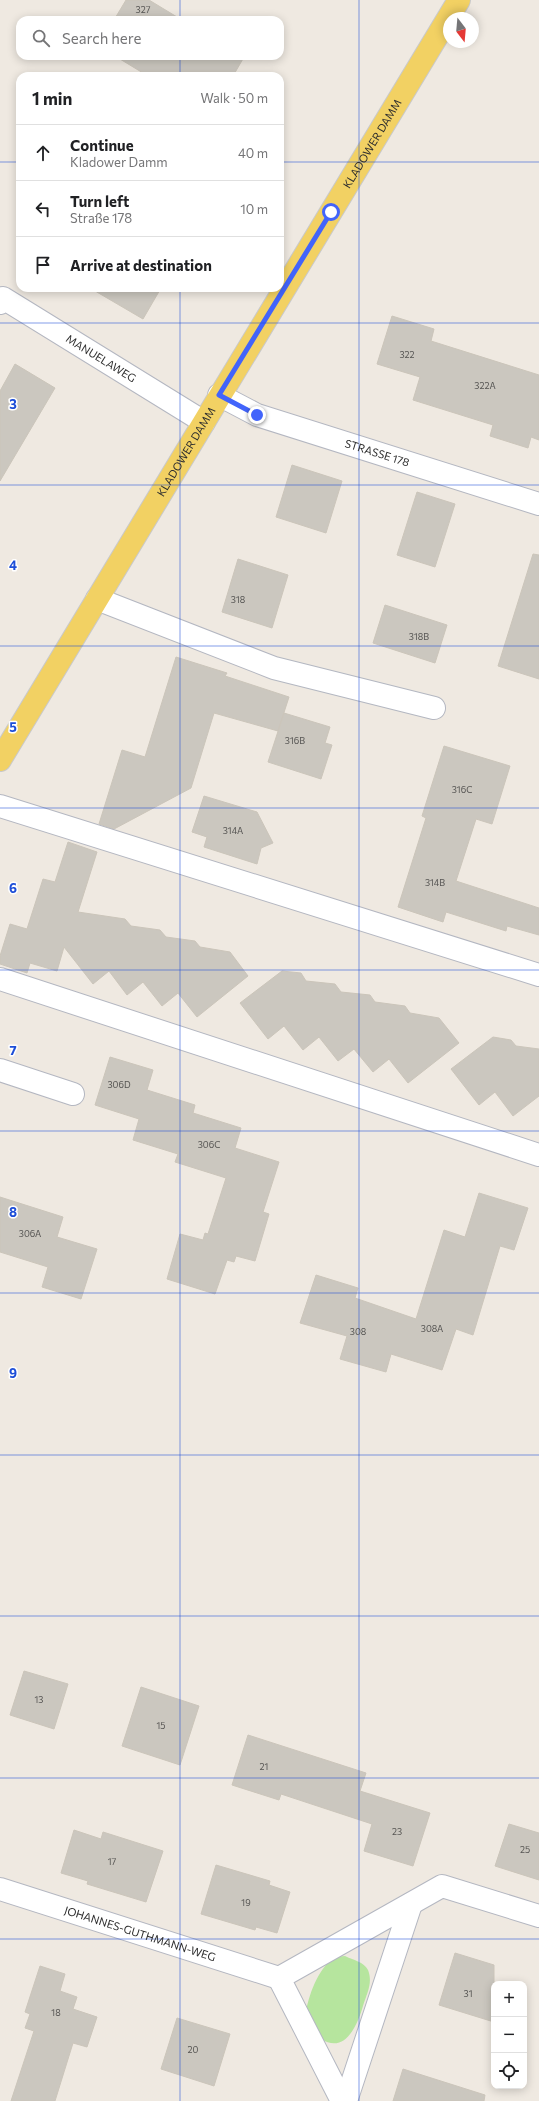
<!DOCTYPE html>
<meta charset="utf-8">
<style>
body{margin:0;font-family:Commissioner,sans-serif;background:#f2f2f2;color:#202124}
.controls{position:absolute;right:12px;bottom:12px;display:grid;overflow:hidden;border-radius:8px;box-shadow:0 2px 10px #0003}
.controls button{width:36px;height:36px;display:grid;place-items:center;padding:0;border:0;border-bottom:1px solid #e0e0e0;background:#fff;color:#202124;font:20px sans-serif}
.compass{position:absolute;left:443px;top:12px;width:36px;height:36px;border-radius:50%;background:#fff;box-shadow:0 2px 10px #0003;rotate:164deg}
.stop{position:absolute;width:12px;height:12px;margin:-9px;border:3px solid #4264fb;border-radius:50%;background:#fff}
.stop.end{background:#4264fb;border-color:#fff;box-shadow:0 1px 4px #0008}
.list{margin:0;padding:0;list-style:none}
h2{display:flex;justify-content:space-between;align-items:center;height:52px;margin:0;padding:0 16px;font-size:17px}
h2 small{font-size:13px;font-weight:400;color:#757577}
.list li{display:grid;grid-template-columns:26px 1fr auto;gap:12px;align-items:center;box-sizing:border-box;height:56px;padding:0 16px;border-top:1px solid #e0e0e0}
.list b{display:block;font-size:15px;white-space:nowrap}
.list p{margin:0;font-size:13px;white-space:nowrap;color:#757577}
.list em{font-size:13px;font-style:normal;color:#757577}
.icon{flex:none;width:22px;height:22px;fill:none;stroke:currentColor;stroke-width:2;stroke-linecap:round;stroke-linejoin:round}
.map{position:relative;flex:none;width:539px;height:2101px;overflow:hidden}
.search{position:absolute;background:#fff;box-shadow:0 2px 10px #0003;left:16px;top:16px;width:268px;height:44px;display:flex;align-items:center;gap:10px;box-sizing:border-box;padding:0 14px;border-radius:12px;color:#757577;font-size:15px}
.panel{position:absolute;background:#fff;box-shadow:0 2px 10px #0003;left:16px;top:72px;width:268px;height:220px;border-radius:12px}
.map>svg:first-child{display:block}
.green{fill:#b6e59e}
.building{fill:#cbc7bf;stroke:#cbc5ba}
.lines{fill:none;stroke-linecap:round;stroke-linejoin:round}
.minor-casing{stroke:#b4b7c1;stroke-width:24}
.major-casing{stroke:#c9c9c9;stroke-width:24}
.minor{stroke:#fff;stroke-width:22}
.major{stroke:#f2d163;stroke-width:22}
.route{stroke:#4264fb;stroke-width:5}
.grid{fill:none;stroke:#1d4ed8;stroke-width:1;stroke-opacity:0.55}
.labels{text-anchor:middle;stroke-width:3;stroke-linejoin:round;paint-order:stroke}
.number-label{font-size:9px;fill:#555452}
.street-label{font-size:11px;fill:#2e2e2e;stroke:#fff}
.grid-label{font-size:13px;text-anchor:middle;font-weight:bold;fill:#1d4ed8;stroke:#fff;stroke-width:3;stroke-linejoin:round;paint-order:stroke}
</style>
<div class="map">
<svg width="539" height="2101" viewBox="0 0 539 2101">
<rect width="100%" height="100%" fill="#efe9e1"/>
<path class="green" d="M 345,1956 C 353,1960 364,1962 368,1970 C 373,1983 367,1993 363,2006 C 358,2023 346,2055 321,2039 C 314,2034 310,2023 305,2016 C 309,1994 317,1971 334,1957 Z"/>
<g class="building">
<polygon points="126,0 149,0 182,20 114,20"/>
<polygon points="115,56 242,56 244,57 233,76 148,76"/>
<polygon points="90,288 161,288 143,319"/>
<polygon points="392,316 434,329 431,341 539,375 539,440 531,437 528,448 490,436 493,425 413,400 420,377 377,364"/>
<polygon points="15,364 55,388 0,481 0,391"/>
<polygon points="292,465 342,481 326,533 276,517"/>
<polygon points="417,492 455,504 435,567 397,555"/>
<polygon points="533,554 539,555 539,679 498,666"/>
<polygon points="238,559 288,575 272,628 222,612"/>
<polygon points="385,605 447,625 435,663 373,643"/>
<polygon points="176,657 227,673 225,676 289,697 278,731 214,713 191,788 114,829 99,824 122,750 145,757"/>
<polygon points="284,713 330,727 325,743 332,745 321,779 268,762"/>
<polygon points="444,746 510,766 492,824 476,819 456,881 539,908 539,935 507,926 506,931 446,912 443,922 398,907 426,818 422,816"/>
<polygon points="204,796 257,812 273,843 261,848 257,864 204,847 207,837 192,832"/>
<polygon points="68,842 97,852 78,912 125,919 131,926 160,930 166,937 195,941 200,947 230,952 248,976 197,1017 178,993 162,1006 143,982 127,995 109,971 93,984 64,947 57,971 30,963 27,973 0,964 0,956 10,924 27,929 43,879 55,882"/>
<polygon points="282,971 301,973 306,981 335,984 341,992 370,995 375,1002 405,1006 410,1013 439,1018 459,1043 408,1083 389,1059 373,1072 354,1049 338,1061 319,1037 303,1050 284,1026 268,1039 240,1003"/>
<polygon points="493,1037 511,1040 516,1046 539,1049 539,1096 513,1116 495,1092 479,1105 451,1069"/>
<polygon points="110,1057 153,1070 147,1090 195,1105 193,1113 241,1128 235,1148 279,1162 263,1212 269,1214 255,1261 236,1256 234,1262 227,1260 215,1294 167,1279 180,1234 203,1240 205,1233 208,1234 226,1178 175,1162 178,1154 133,1140 139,1119 95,1105"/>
<polygon points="479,1193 528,1208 514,1250 500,1246 473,1335 456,1329 442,1370 391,1354 386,1372 340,1359 347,1336 300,1323 316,1275 358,1288 355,1298 416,1319 444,1230 465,1237"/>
<polygon points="0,1197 63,1217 57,1237 97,1249 81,1299 42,1287 48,1267 0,1252"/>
<polygon points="24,1671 68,1684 54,1729 10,1715"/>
<polygon points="141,1687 199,1706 180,1765 122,1746"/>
<polygon points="248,1735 366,1773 360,1791 430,1813 413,1866 364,1851 372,1824 281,1794 279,1800 232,1785"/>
<polygon points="509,1824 539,1833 539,1880 495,1866"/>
<polygon points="74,1830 101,1839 103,1832 163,1851 146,1902 87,1884 88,1881 61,1873"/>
<polygon points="216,1865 270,1881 269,1885 290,1892 277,1933 256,1927 255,1930 201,1914"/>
<polygon points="455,1953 494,1965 494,2022 439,2005"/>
<polygon points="40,1966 65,1974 60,1991 77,1997 73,2009 97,2017 87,2047 73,2043 55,2101 11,2101 34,2031 25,2028 30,2014 25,2012"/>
<polygon points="177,2018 230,2034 214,2086 161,2069"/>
<polygon points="403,2069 485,2095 484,2101 393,2101"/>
</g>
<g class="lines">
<g class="minor-casing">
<g id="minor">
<path id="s1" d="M 0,303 L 3,298 L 204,422"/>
<path id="s2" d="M 219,395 L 257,415 L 539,504"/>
<polyline points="97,599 274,668 434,708"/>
<polyline points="0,806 539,975"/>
<polyline points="0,979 539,1155"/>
<polyline points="0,1070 73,1094"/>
<path id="s3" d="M 0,1889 L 279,1978"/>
<polyline points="342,2101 279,1978 442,1886 539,1916"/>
<polyline points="346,2101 411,1904"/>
</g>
</g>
<g class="major-casing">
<g id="major">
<path id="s4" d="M 0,760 L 459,0"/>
</g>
</g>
<use href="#minor" class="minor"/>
<use href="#major" class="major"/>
</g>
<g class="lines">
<polyline class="route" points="257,415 219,395 331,212"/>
</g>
<path class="grid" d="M 180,0 L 180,20M 359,0 L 359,2101M 180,56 L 180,76M 0,162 L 20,162M 280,162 L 539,162M 180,288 L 180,2101M 0,323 L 539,323M 0,485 L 539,485M 0,646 L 539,646M 0,808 L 539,808M 0,970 L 539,970M 0,1131 L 539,1131M 0,1293 L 539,1293M 0,1455 L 539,1455M 0,1616 L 539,1616M 0,1778 L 539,1778M 0,1939 L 539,1939"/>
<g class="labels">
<g class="number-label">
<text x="143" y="13">327</text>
<text x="407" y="358">322</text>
<text x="485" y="389">322A</text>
<text x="238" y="603">318</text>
<text x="419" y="640">318B</text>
<text x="295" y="744">316B</text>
<text x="462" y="793">316C</text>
<text x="233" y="834">314A</text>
<text x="435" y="886">314B</text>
<text x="119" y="1088">306D</text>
<text x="209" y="1148">306C</text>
<text x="30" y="1237">306A</text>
<text x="432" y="1332">308A</text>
<text x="358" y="1335">308</text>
<text x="39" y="1703">13</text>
<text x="161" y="1729">15</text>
<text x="264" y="1770">21</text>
<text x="397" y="1835">23</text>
<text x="525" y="1853">25</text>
<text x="112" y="1865">17</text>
<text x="246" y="1906">19</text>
<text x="468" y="1997">31</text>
<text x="56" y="2016">18</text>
<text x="193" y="2053">20</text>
</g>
<g class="street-label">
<text dy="4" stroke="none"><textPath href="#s4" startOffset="720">KLADOWER DAMM</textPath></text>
<text dy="4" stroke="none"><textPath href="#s1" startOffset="121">MANUELAWEG</textPath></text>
<text dy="4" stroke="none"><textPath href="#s4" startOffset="360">KLADOWER DAMM</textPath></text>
<text dy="4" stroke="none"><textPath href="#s2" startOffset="169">STRASSE 178</textPath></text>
<text dy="4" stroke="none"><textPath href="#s3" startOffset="147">JOHANNES-GUTHMANN-WEG</textPath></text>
</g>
</g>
<g class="grid-label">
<text x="13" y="409">3</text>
<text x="13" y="570">4</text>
<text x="13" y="732">5</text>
<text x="13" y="893">6</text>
<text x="13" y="1055">7</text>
<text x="13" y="1217">8</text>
<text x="13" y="1378">9</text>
</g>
</svg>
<div class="controls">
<button>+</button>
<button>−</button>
<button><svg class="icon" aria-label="locate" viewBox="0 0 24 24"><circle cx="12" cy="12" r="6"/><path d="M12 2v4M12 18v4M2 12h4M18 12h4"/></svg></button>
</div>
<svg class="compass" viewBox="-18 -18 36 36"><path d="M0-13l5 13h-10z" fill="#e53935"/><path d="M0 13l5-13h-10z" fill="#757577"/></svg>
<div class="stop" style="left:331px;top:212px"></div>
<div class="stop end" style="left:257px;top:415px"></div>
<div class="search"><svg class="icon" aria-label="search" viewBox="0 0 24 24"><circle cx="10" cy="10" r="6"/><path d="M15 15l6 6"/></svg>Search here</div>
<section class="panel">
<h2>1 min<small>Walk · 50 m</small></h2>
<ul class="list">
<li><svg class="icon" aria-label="ahead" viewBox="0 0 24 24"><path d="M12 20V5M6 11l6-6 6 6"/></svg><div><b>Continue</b><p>Kladower Damm</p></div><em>40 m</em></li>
<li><svg class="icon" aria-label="left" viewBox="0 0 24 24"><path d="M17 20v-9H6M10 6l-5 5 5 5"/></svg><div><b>Turn left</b><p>Straße 178</p></div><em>10 m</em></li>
<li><svg class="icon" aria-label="arrive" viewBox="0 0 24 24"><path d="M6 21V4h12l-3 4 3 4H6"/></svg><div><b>Arrive at destination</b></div></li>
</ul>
</section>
</div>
